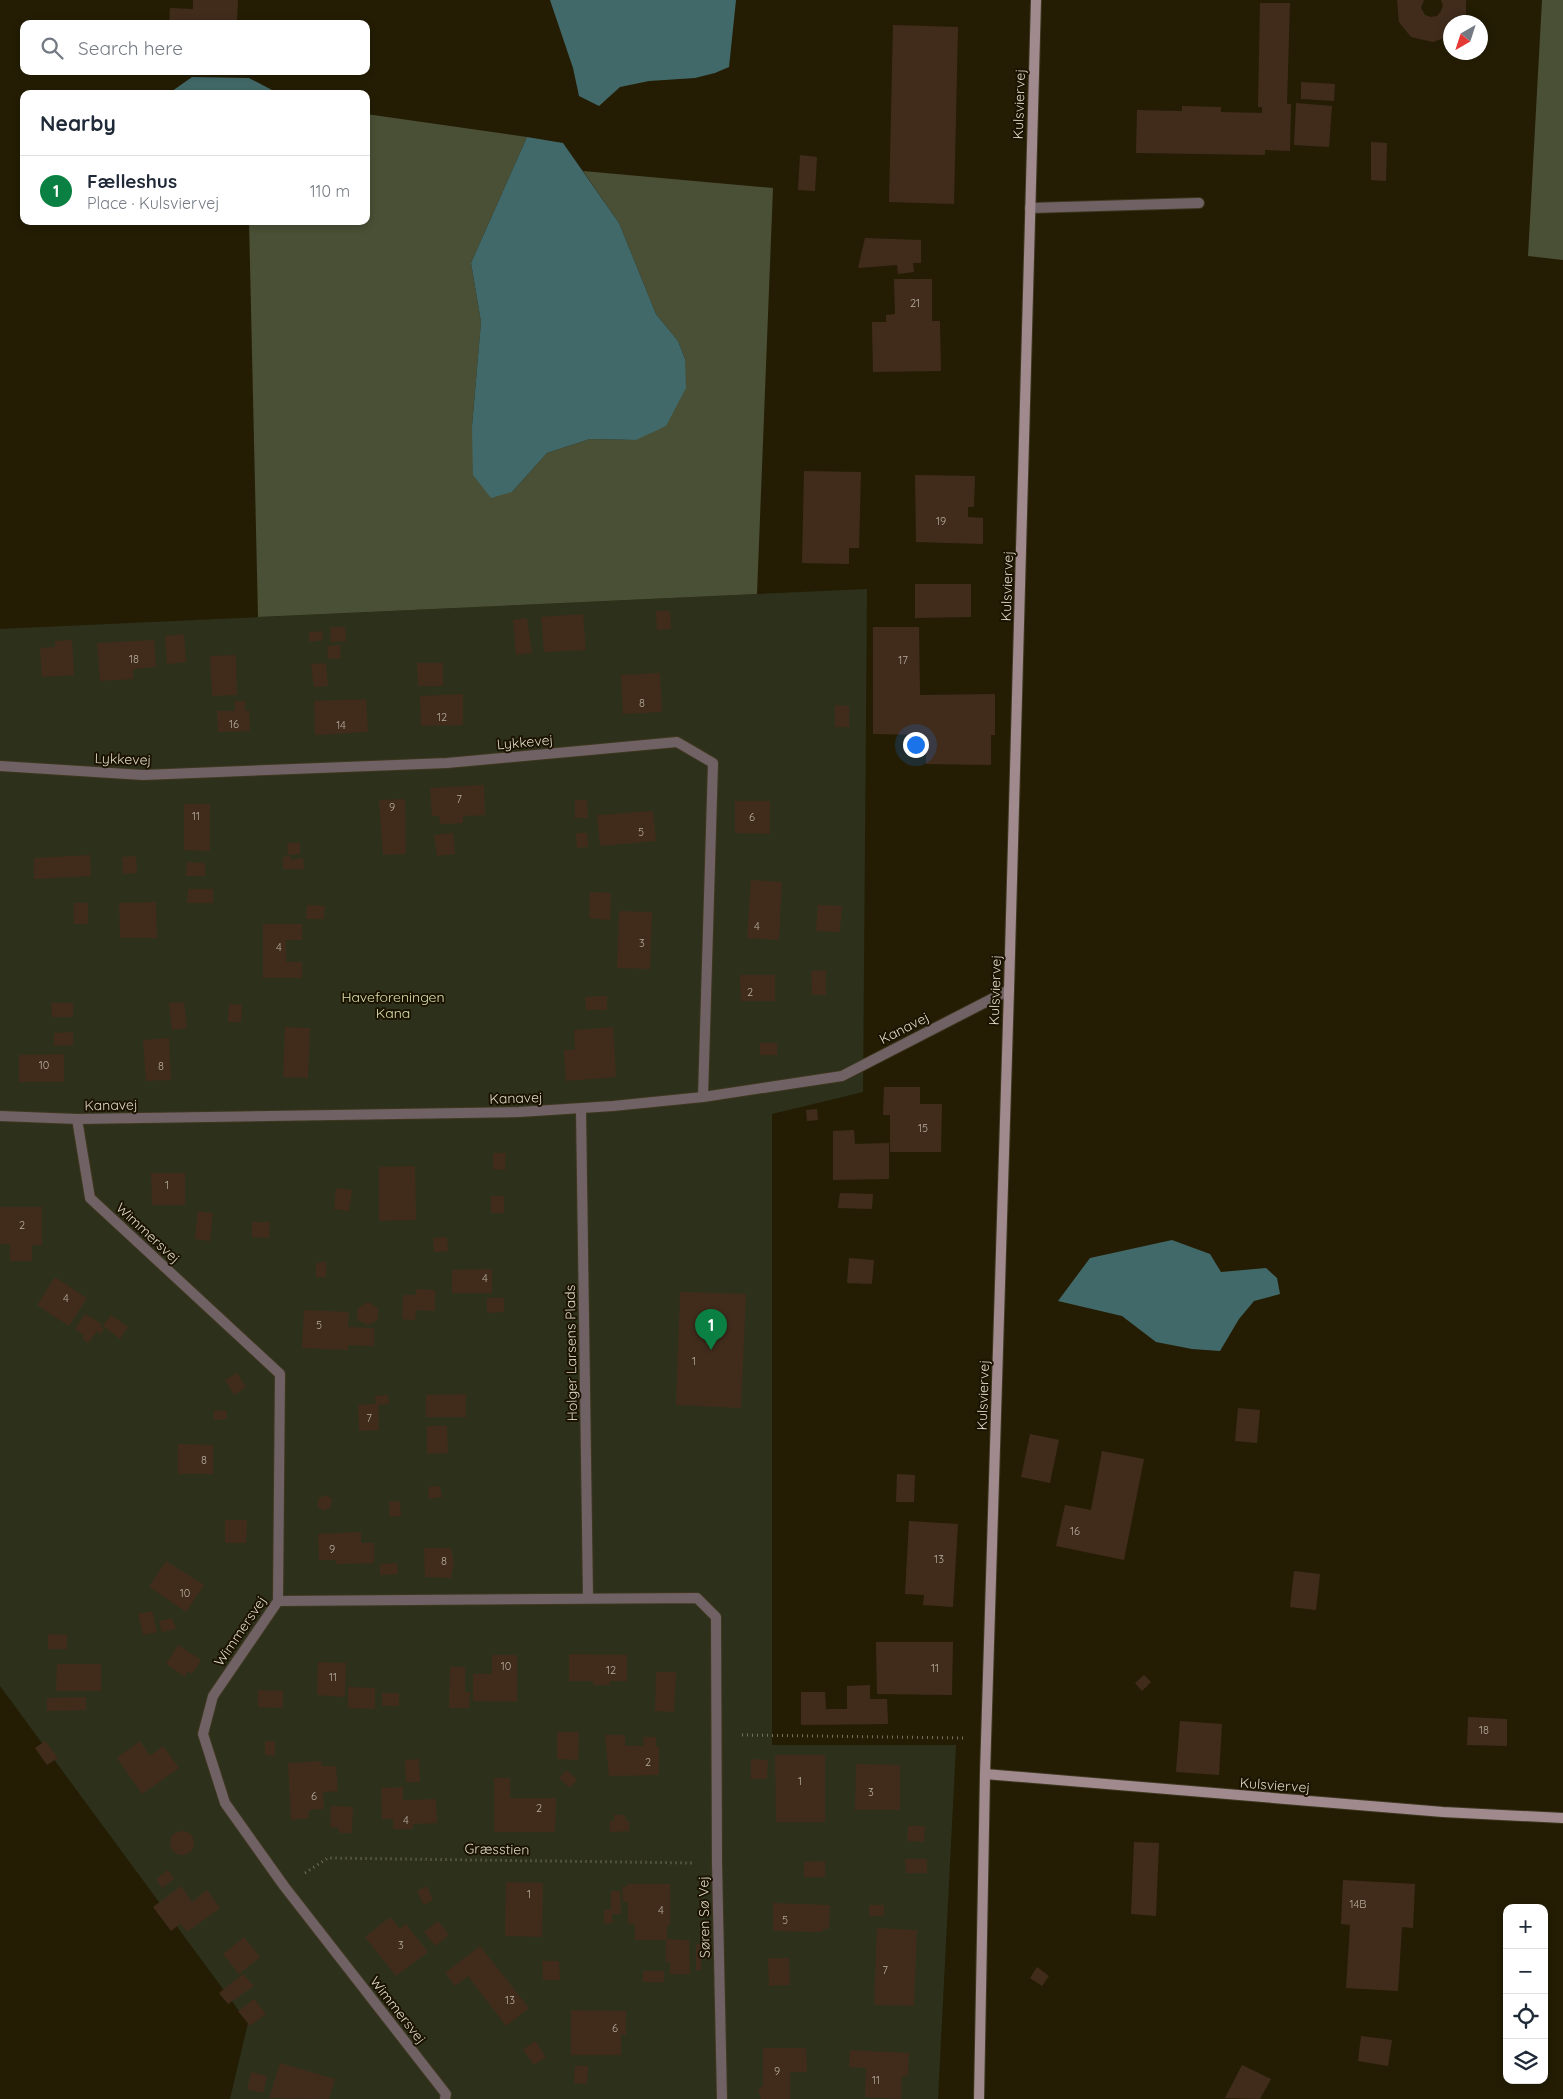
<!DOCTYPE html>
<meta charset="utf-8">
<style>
body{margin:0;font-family:Quicksand,sans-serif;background:#f2f2f3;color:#1f2937}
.controls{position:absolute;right:15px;bottom:15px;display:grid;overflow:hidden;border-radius:10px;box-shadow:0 2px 8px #0003}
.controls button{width:45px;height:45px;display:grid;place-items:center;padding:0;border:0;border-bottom:1px solid #e0e1e3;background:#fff;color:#1f2937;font:25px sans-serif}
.compass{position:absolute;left:1443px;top:15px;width:45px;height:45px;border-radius:50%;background:#fff;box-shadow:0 2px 8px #0003;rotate:219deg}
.you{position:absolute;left:915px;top:744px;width:18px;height:18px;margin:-12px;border:4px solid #fff;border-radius:50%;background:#1a73e8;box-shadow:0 0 0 8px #1a73e833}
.badge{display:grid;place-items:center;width:32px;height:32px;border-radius:50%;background:#0b8043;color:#fff;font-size:16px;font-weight:700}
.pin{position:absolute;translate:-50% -41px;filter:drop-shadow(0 1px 2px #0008)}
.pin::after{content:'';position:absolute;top:26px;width:18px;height:15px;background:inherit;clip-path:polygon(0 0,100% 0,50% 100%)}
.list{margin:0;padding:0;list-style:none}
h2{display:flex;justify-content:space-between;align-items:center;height:65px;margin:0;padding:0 20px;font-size:21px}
h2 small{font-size:16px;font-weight:400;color:#747a83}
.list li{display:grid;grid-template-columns:32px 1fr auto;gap:15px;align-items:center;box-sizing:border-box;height:70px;padding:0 20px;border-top:1px solid #e0e1e3}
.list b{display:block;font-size:19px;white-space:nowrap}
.list p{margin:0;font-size:16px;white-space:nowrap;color:#747a83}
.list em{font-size:16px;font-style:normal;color:#747a83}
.icon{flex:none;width:28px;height:28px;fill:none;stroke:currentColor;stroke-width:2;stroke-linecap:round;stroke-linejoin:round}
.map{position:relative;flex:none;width:1563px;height:2099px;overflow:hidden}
.search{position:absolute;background:#fff;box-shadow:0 2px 8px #0003;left:20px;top:20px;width:350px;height:55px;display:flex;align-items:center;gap:12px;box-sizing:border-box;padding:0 18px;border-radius:10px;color:#747a83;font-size:19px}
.panel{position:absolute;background:#fff;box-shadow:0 2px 8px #0003;left:20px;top:90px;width:350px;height:135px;border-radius:10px}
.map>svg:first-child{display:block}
.green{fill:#2d311b}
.forest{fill:#4a5035}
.water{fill:#426969}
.building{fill:#412c1c}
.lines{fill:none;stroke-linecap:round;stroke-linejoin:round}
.lane-casing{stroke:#3e3720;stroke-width:12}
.secondary-casing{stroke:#3e3720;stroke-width:12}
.path{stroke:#756f5a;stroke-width:3;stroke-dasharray:1 4;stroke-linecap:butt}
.lane{stroke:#706264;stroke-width:10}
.secondary{stroke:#a08a8d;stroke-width:10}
.labels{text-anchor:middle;stroke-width:4;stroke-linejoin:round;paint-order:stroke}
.number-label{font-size:11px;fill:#b6ad9e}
.street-label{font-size:14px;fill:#ddd8c9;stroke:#1b1300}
.park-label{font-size:14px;fill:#d6e1ab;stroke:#1b1300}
</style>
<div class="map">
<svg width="1563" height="2099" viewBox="0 0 1563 2099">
<rect width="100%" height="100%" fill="#241d04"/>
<polygon class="green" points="867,589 863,1092 772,1114 772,1745 956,1745 938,2099 230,2099 248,2023 0,1686 0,629"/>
<g class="forest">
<polygon points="1542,0 1563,0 1563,260 1528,256"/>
<polygon points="366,114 527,137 471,263 481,322 472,426 512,492 547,453 590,439 636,440 685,359 678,341 656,314 619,223 583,171 773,188 757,594 258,617 249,221 366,221"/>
</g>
<g class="water">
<polygon points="550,0 736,0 729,67 715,73 695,78 649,81 620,87 599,106 579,96 573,68"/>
<polygon points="192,77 249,78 272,90 274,94 168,94"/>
<polygon points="527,137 563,143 619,223 656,314 678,341 685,359 686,388 666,426 636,440 590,439 547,453 512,492 491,498 473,475 472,426 481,322 471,263"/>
<polygon points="1172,1240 1210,1254 1221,1272 1266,1268 1277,1278 1280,1294 1254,1301 1239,1319 1220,1351 1192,1349 1156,1342 1122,1316 1058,1301 1090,1258"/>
</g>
<g class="building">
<polygon points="193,0 238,0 237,21 169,24 170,8 193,9"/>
<polygon points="1397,0 1424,0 1421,8 1425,15 1431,17 1437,16 1441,11 1443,5 1441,0 1466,0 1466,17 1462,22 1450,22 1450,36 1433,42 1411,37 1399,22"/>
<polygon points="1260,3 1290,3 1287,104 1291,104 1290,151 1265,150 1265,155 1136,153 1137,110 1182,111 1182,106 1221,107 1221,112 1262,113 1262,107 1258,107"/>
<polygon points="893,25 958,27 954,204 889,202"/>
<polygon points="1301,82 1335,84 1334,101 1301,99"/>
<polygon points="1296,103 1332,106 1329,147 1294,145"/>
<polygon points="1371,142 1387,143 1386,181 1371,180"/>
<polygon points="800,155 817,157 815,191 798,190"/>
<polygon points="865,238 921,240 921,263 913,263 914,272 898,274 897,265 858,268"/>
<polygon points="894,279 932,279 932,321 940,321 941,371 873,372 872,322 886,322 886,315 895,314"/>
<polygon points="804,471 861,472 859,548 849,548 849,564 802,563"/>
<polygon points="915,475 975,476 974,507 968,507 968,517 983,518 983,544 916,542"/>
<polygon points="915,584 971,584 971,617 915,618"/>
<polygon points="656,611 670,611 671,629 657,630"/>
<polygon points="583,614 586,650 544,652 541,617"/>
<polygon points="527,618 532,653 516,655 513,620"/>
<polygon points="330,627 345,627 346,641 331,642"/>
<polygon points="873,627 919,627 920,695 995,694 995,735 991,735 991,765 926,764 926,735 873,734"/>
<polygon points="322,631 323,640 309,642 309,632"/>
<polygon points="184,634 186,662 167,664 165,636"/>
<polygon points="72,640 74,675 42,677 40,648 55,647 55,641"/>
<polygon points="154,640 156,667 133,669 133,679 100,681 97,643"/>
<polygon points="340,645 341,658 328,659 327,646"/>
<polygon points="236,655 237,695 212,696 210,656"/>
<polygon points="326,663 328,686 314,687 311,664"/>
<polygon points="417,663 443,663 443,686 418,686"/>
<polygon points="660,673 662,712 623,714 621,675"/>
<polygon points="463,694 463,725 421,726 420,696"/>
<polygon points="366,699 368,732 315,735 314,701"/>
<polygon points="235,701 245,701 245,711 249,710 250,731 218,732 217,711 235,711"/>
<polygon points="835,705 849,706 849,727 835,727"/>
<polygon points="484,785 485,815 463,816 463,823 440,824 439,816 432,816 430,788"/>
<polygon points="405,799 406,854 383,855 379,800"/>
<polygon points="575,800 587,800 588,818 575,818"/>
<polygon points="735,801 770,801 770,834 735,833"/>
<polygon points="184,804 210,804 210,851 184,850"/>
<polygon points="653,811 656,841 600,846 597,815"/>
<polygon points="453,833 455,854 437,856 434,835"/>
<polygon points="576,833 587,833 588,847 577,848"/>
<polygon points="287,843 300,843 300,854 288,855"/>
<polygon points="90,855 91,876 34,879 34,858"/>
<polygon points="136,856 137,873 123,874 122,857"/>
<polygon points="290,856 291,860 303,858 304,869 283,869 283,857"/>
<polygon points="187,862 205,863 205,876 186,876"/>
<polygon points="751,880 782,882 779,940 747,938"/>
<polygon points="188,889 213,889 213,903 187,903"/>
<polygon points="590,892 611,893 610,920 589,918"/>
<polygon points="156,902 157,938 120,938 119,903"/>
<rect x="74" y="903" width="14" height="21"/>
<polygon points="307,905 325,906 324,919 306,919"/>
<polygon points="818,905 842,906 840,932 816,931"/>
<polygon points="619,911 652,912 650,969 617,968"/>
<polygon points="263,924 302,924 302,940 286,940 286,962 302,962 302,978 263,978"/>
<polygon points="826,970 826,995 812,995 811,971"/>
<polygon points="740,975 775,975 775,1001 741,1001"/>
<polygon points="607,996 607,1010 586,1010 585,997"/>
<polygon points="184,1002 187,1028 172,1030 169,1003"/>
<polygon points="51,1003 73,1003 73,1017 52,1017"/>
<polygon points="229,1004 242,1005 241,1022 228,1022"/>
<polygon points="285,1027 310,1028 308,1078 283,1077"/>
<polygon points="613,1027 616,1077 566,1081 564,1050 575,1050 574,1030"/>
<polygon points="73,1032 73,1045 54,1046 54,1033"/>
<polygon points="169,1038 171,1080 146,1081 143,1040"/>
<rect x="760" y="1043" width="17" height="12"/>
<polygon points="64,1054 64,1082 19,1082 19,1055"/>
<polygon points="884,1087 920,1087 920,1104 942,1104 941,1152 890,1152 890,1115 883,1115"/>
<polygon points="817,1109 818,1120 807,1121 806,1110"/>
<polygon points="854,1130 855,1144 889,1143 889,1179 833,1180 833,1131"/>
<polygon points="493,1153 506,1153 505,1170 493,1169"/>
<polygon points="415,1166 416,1220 379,1221 379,1167"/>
<polygon points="151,1173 185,1173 185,1205 152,1205"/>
<polygon points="336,1188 352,1190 349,1211 334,1209"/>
<polygon points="840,1193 873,1194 872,1209 838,1208"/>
<rect x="491" y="1196" width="13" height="17"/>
<polygon points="0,1207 42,1207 42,1245 32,1245 32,1261 10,1261 10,1244 0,1244"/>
<polygon points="198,1211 213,1213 210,1241 195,1239"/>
<polygon points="252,1222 270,1222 269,1238 252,1237"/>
<polygon points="447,1237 448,1251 434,1252 433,1238"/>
<polygon points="849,1258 874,1260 872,1284 847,1283"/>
<polygon points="326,1262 326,1277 316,1277 316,1263"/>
<polygon points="492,1269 492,1293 452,1293 452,1270"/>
<polygon points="55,1277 87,1298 69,1326 37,1305"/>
<polygon points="416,1289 435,1290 435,1311 416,1310 415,1320 402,1319 403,1295 416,1295"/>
<polygon points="680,1292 746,1294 741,1408 676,1405"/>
<polygon points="487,1298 504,1298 504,1312 487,1313"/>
<polygon points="368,1302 378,1308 378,1320 368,1325 357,1320 358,1308"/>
<polygon points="304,1310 349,1312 348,1327 374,1328 374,1346 348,1345 348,1350 302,1348"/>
<polygon points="85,1314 102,1324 100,1327 104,1329 101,1334 97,1331 88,1343 82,1338 84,1335 75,1329"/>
<polygon points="111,1315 128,1327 120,1339 103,1326"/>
<polygon points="237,1373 246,1387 234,1395 225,1380"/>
<polygon points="466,1394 466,1417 426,1417 426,1395"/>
<polygon points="388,1395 389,1404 378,1405 379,1430 359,1431 358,1405 376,1404 375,1396"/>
<polygon points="1238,1408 1260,1410 1257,1443 1235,1441"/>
<polygon points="226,1410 227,1419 214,1420 214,1411"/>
<polygon points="427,1426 447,1426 448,1453 427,1454"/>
<polygon points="1030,1434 1059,1440 1050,1483 1021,1477"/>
<polygon points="178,1444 213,1445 213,1474 178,1474"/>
<polygon points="1102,1451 1144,1459 1124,1560 1056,1546 1065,1505 1091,1510"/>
<polygon points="897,1474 915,1475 914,1502 896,1502"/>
<polygon points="440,1486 442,1497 429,1499 428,1487"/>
<polygon points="326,1495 332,1499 331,1507 324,1511 317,1506 319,1498"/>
<polygon points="400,1501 401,1516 390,1517 389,1502"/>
<polygon points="225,1520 247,1520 246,1543 225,1543"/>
<polygon points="909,1521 958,1524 953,1607 923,1605 924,1595 905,1594"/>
<polygon points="361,1532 361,1543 374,1543 374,1563 336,1564 336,1560 319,1560 318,1534"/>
<polygon points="424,1548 451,1548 454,1563 451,1578 425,1577"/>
<polygon points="166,1561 204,1585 186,1612 149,1587"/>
<polygon points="397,1563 398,1574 380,1575 380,1564"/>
<polygon points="1294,1571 1320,1574 1316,1610 1290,1607"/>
<polygon points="152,1611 157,1632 143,1635 138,1614"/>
<polygon points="172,1618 176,1629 162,1632 159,1621"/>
<polygon points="48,1634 67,1635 67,1649 48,1649"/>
<polygon points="876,1642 953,1642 952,1695 877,1694"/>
<polygon points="178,1645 201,1660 192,1674 188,1671 185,1677 166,1664"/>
<polygon points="569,1654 627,1655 627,1681 610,1681 609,1685 593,1685 593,1681 569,1681"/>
<polygon points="492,1655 517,1655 517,1702 473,1701 473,1674 492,1674"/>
<polygon points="318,1662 346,1663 345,1697 317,1695"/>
<polygon points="57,1664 101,1664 101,1691 56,1691"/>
<polygon points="450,1667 465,1667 465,1692 470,1692 469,1708 449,1708"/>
<polygon points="656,1672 676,1672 674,1712 655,1711"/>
<polygon points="1144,1675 1151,1682 1142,1691 1135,1683"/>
<polygon points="870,1685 870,1699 887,1699 888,1724 801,1725 801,1692 825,1692 826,1709 847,1709 847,1686"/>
<polygon points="348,1687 375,1688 375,1709 348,1708"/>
<polygon points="258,1690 283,1691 283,1708 258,1707"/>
<rect x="382" y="1693" width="17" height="13"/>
<polygon points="86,1697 86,1710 47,1711 47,1698"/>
<polygon points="1468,1717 1507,1719 1507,1746 1467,1745"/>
<polygon points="1180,1721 1222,1724 1219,1775 1176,1772"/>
<polygon points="557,1732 579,1732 578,1760 557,1759"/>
<polygon points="605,1735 625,1735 625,1746 644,1746 643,1737 656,1737 656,1747 659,1746 659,1775 609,1776"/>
<polygon points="45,1741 58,1758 47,1765 35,1748"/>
<polygon points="140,1741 150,1756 163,1746 179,1768 142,1794 117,1758"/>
<polygon points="265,1741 275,1741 275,1756 265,1755"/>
<polygon points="775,1755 825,1755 825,1822 776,1822"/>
<polygon points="419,1759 420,1782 406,1782 405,1760"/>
<polygon points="751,1759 768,1760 767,1779 751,1779"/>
<polygon points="321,1761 322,1766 336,1766 338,1791 323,1792 324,1809 309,1810 309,1818 291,1820 288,1763"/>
<polygon points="856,1764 900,1765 900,1810 855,1810"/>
<polygon points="567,1770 577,1780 570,1788 559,1778"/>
<polygon points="494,1778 510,1778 510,1798 556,1798 555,1832 494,1832"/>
<polygon points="403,1787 403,1800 436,1799 437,1823 413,1824 413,1829 393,1829 393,1819 382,1819 381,1788"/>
<polygon points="331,1806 353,1807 352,1833 339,1833 339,1828 330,1827"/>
<polygon points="614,1815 625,1815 626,1821 629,1821 629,1831 610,1832 610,1821 614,1821"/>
<polygon points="908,1826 925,1826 924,1842 907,1841"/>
<circle cx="182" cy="1843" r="12"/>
<polygon points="1134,1842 1159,1843 1156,1916 1131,1914"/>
<polygon points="905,1859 927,1859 927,1873 906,1873"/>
<polygon points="825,1861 825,1877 804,1877 804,1862"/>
<polygon points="168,1870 174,1879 162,1888 156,1879"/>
<polygon points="1343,1880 1415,1884 1413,1928 1402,1927 1398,1991 1346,1988 1350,1925 1341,1924"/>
<polygon points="506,1882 543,1883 542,1937 505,1936"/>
<polygon points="627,1884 670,1884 670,1925 667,1926 667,1939 689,1940 690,1974 670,1974 670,1962 666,1962 666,1940 635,1940 635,1924 628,1924 628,1902 623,1902 622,1887 627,1887"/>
<polygon points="181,1886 192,1902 207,1890 220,1908 187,1932 180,1924 171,1931 153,1907"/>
<polygon points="427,1886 433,1900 424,1905 417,1891"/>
<polygon points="611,1891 620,1891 621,1914 612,1914 613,1923 604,1924 604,1910 611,1910"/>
<polygon points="773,1903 830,1905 829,1929 823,1929 822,1932 773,1931"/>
<rect x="869" y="1905" width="15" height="11"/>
<polygon points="390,1917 400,1929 406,1924 428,1952 396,1976 365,1937"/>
<polygon points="438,1921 449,1935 435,1946 424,1932"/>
<polygon points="877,1928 917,1930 914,2006 874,2005"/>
<polygon points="244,1937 260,1957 239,1974 223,1954"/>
<rect x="696" y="1944" width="5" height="26"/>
<polygon points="480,1946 529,2008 506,2026 468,1976 455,1986 445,1973"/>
<polygon points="768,1958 789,1958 790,1985 769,1986"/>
<polygon points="542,1961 559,1961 560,1980 543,1980"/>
<polygon points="1037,1967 1049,1976 1042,1986 1030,1978"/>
<rect x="643" y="1971" width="21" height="11"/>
<polygon points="243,1974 254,1986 228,2004 219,1993"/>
<polygon points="254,1999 266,2014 250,2026 238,2011"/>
<polygon points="571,2010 626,2011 626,2035 621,2035 621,2055 571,2055"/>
<polygon points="1361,2036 1392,2040 1388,2066 1358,2061"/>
<polygon points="535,2041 546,2057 534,2065 523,2050"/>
<polygon points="763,2048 806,2048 807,2072 790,2072 790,2099 761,2099 758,2090 763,2085"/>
<polygon points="850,2050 909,2053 908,2076 902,2076 901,2099 865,2097 866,2068 849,2067"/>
<polygon points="280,2063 335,2079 329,2099 269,2098"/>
<polygon points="1242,2065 1271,2079 1260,2099 1225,2098"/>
<polygon points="575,2066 588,2066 587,2084 574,2083"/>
<polygon points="251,2072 267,2076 263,2093 247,2089"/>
</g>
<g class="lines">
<g class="lane-casing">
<g id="lane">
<polyline points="1030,208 1199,203"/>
<polyline points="0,766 143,775 447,763 677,742 713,763 703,1097"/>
<polyline points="581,1109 588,1597"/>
<polyline points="0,1116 77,1119 519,1112 613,1106 703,1097 842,1076 1009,990"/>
<polyline points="77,1119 90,1198 280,1374 278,1601 213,1696 203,1734 225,1803 284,1886 446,2094 445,2099"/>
<polyline points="278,1601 697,1598 716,1617 717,1863 722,2099"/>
</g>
</g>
<g class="secondary-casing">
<g id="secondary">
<polyline points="985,1774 1443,1812 1563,1818"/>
<polyline points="979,2099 985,1774 1009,990 1036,0"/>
</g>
</g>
<g class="path">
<polyline points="742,1735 963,1738"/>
<polyline points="305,1873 328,1858 694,1863"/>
</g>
<use href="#lane" class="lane"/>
<use href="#secondary" class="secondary"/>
</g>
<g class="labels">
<g class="number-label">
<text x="915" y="307">21</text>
<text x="941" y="525">19</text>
<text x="134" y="663">18</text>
<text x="903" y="664">17</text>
<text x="642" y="707">8</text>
<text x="442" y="721">12</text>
<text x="234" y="728">16</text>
<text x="341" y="729">14</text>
<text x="459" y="803">7</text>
<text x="392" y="811">9</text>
<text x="196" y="820">11</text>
<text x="752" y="821">6</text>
<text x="641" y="836">5</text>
<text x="757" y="930">4</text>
<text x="642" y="947">3</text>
<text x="279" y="951">4</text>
<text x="750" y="996">2</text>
<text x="44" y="1069">10</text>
<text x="161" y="1070">8</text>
<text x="923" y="1132">15</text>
<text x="167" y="1189">1</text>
<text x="22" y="1229">2</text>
<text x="485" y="1282">4</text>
<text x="66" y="1302">4</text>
<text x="319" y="1329">5</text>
<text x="694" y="1365">1</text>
<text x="369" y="1422">7</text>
<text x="204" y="1464">8</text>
<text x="1075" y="1535">16</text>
<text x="332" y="1553">9</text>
<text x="939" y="1563">13</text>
<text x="444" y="1565">8</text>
<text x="185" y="1597">10</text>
<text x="506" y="1670">10</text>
<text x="935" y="1672">11</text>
<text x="611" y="1674">12</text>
<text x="333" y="1681">11</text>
<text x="1484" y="1734">18</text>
<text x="648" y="1766">2</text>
<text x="800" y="1785">1</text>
<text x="871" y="1796">3</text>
<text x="314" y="1800">6</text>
<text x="539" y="1812">2</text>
<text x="406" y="1824">4</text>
<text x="529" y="1898">1</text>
<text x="1358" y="1908">14B</text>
<text x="661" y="1914">4</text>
<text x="785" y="1924">5</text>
<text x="401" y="1949">3</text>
<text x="885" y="1974">7</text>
<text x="510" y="2004">13</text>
<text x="615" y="2032">6</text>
<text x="777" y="2075">9</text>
<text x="876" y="2084">11</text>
</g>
<g class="street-label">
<text transform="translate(1019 104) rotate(-88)" y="5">Kulsviervej</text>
<text transform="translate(1007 586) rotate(-88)" y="5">Kulsviervej</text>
<text transform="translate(525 742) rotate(-5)" y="5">Lykkevej</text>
<text transform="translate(123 759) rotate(2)" y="5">Lykkevej</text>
<text transform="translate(995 990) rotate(-88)" y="5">Kulsviervej</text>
<text transform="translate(904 1028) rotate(-27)" y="5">Kanavej</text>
<text transform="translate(516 1098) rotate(-2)" y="5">Kanavej</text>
<text transform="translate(111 1105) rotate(-1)" y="5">Kanavej</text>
<text transform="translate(148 1233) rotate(43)" y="5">Wimmersvej</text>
<text transform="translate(571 1353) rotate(-91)" y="5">Holger Larsens Plads</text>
<text transform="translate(983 1395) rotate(-88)" y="5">Kulsviervej</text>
<text transform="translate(240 1631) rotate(-56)" y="5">Wimmersvej</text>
<text transform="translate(1275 1785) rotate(4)" y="5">Kulsviervej</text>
<text transform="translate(497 1849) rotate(1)" y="5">Græsstien</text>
<text transform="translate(704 1917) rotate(-91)" y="5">Søren Sø Vej</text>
<text transform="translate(398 2010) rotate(52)" y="5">Wimmersvej</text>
</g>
<g class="park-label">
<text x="393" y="1002">Haveforeningen<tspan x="393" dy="16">Kana</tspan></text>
</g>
</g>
</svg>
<div class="controls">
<button>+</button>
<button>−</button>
<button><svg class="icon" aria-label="locate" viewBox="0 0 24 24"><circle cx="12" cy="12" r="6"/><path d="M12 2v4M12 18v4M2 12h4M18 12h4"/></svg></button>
<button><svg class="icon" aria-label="layers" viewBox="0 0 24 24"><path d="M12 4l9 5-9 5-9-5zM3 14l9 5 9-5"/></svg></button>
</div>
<svg class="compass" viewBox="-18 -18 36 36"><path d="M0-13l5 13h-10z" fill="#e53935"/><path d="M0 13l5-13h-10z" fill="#747a83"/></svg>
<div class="you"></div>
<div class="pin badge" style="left:711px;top:1350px">1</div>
<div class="search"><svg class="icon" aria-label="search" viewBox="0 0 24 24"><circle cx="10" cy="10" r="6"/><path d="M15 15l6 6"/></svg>Search here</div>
<section class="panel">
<h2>Nearby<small></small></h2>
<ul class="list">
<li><span class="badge">1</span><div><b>Fælleshus</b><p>Place · Kulsviervej</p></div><em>110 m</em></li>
</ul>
</section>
</div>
